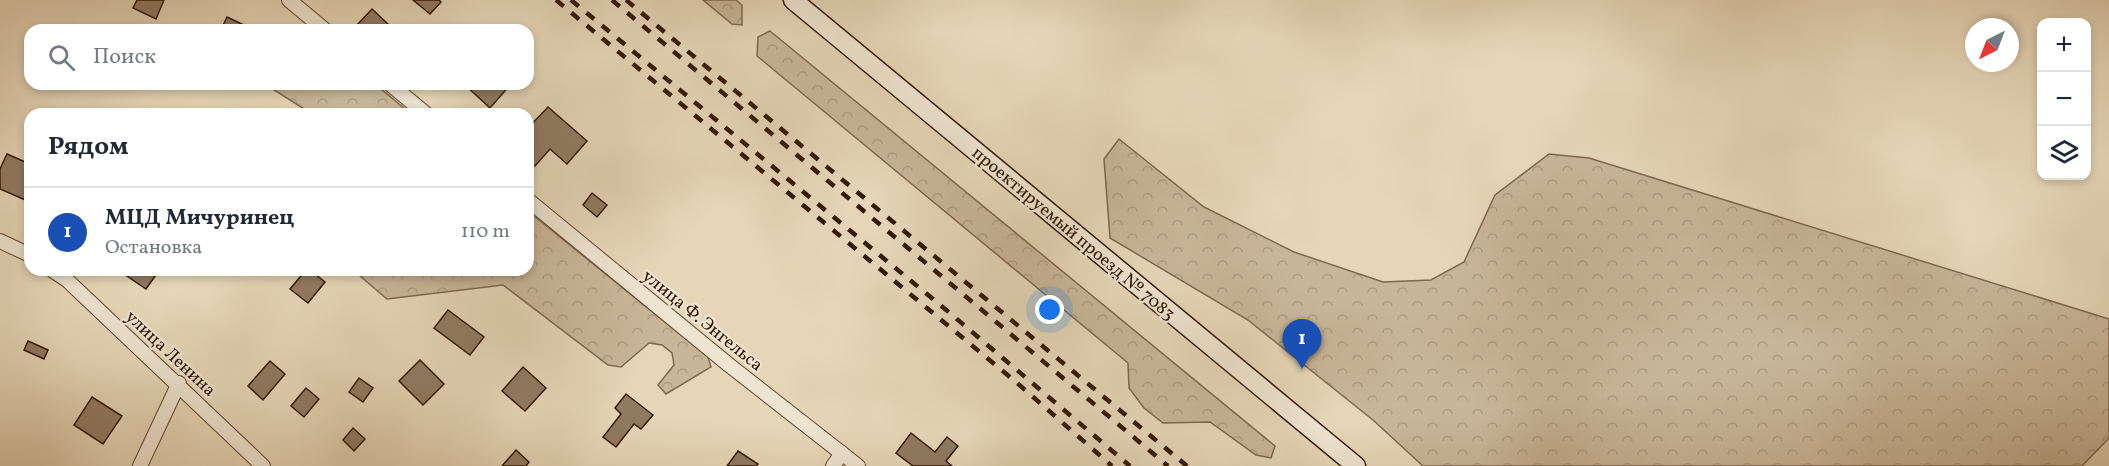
<!DOCTYPE html>
<html lang="ru">
<meta charset="utf-8">
<style>
body{margin:0;font-family:Vollkorn,serif;background:#f6f6f7;color:#1f2937}
.controls{position:absolute;right:18px;top:18px;display:grid;overflow:hidden;border-radius:12px;box-shadow:0 3px 9px #0003}
.controls button{width:54px;height:54px;display:grid;place-items:center;padding:0;border:0;border-bottom:2px solid #e0e1e3;background:#fff;color:#1f2937;font:30px sans-serif}
.compass{position:absolute;left:1965px;top:18px;width:54px;height:54px;border-radius:50%;background:#fff;box-shadow:0 3px 9px #0003;rotate:222deg}
.you{position:absolute;left:1050px;top:310px;width:21px;height:21px;margin:-15px;border:4px solid #fff;border-radius:50%;background:#1a73e8;box-shadow:0 0 0 9px #1a73e833}
.badge{display:grid;place-items:center;width:39px;height:39px;border-radius:50%;background:#8f2418;color:#fff;font-size:20px;font-weight:700}
.pin{position:absolute;translate:-50% -50px;filter:drop-shadow(0 2px 3px #0008)}
.pin::after{content:'';position:absolute;top:32px;width:21px;height:18px;background:inherit;clip-path:polygon(0 0,100% 0,50% 100%)}
.list{margin:0;padding:0;list-style:none}
h2{display:flex;justify-content:space-between;align-items:center;height:78px;margin:0;padding:0 24px;font-size:26px}
h2 small{font-size:20px;font-weight:400;color:#747a83}
.list li{display:grid;grid-template-columns:39px 1fr auto;gap:18px;align-items:center;box-sizing:border-box;height:90px;padding:0 24px;border-top:2px solid #e0e1e3}
.list b{display:block;font-size:22px;white-space:nowrap}
.list p{margin:0;font-size:20px;white-space:nowrap;color:#747a83}
.list em{font-size:20px;font-style:normal;color:#747a83}
.icon{flex:none;width:33px;height:33px;fill:none;stroke:currentColor;stroke-width:2;stroke-linecap:round;stroke-linejoin:round}
.map{position:relative;flex:none;width:2109px;height:466px;overflow:hidden}
.search{position:absolute;background:#fff;box-shadow:0 3px 9px #0003;left:24px;top:24px;width:510px;height:66px;display:flex;align-items:center;gap:15px;box-sizing:border-box;padding:0 21px;border-radius:18px;color:#747a83;font-size:22px}
.panel{position:absolute;background:#fff;box-shadow:0 3px 9px #0003;left:24px;top:108px;width:510px;height:168px;border-radius:18px}
.map>svg:first-child{display:block}
.forest{fill:url(#forest-crowns);stroke:#7e684e;stroke-width:1.5}
.building{fill:#907b61;stroke:#331903;stroke-width:1.5}
.lines{fill:none;stroke-linecap:round;stroke-linejoin:round}
.minor-casing{stroke:#604830;stroke-width:16}
.secondary-casing{stroke:#331903;stroke-width:21}
.minor{stroke:#efe4d0;stroke-width:14}
.secondary{stroke:#efe4d0;stroke-width:18}
.rail{stroke:#331903;stroke-width:4.5;stroke-dasharray:10 10;stroke-linecap:butt}
.labels{text-anchor:middle;stroke-width:4.5;stroke-linejoin:round;paint-order:stroke}
.street-label{font-size:18px;fill:#331903;stroke:#efe4d0}
</style>
<div class="map">
<svg width="2109" height="466" viewBox="0 0 2109 466">
<defs>
<pattern id="forest-crowns" width="20" height="18" patternUnits="userSpaceOnUse" patternTransform="scale(1.5)"><rect width="20" height="18" fill="#c8b698"/><path d="M2 6a3 3 0 1 1 6 0M12 15a3 3 0 1 1 6 0" fill="none" stroke="#ac9c81"/></pattern>
</defs>
<rect width="100%" height="100%" fill="#e6d6b7"/>
<filter id="stains"><feTurbulence type="fractalNoise" baseFrequency=".00333" numOctaves="4"/><feColorMatrix values="0 0 0 0 .2 0 0 0 0 .09 0 0 0 0 .02 0 0 0 .5 -.17"/></filter>
<radialGradient id="worn" r=".72"><stop offset=".6" stop-color="#630" stop-opacity="0"/><stop offset="1" stop-color="#630" stop-opacity=".3"/></radialGradient>
<g class="forest">
<polygon points="703,0 736,0 742,5 742,25 732,24"/>
<polygon points="770,31 1275,446 1271,458 1256,455 1210,422 1163,423 1144,408 1129,388 1128,363 757,56 758,37"/>
<polygon points="273,84 375,84 411,114 312,114 271,88"/>
<polygon points="1119,139 1204,207 1294,252 1383,282 1431,280 1464,262 1495,195 1549,154 1589,158 2109,319 2109,438 2082,466 1423,466 1373,420 1248,320 1110,238 1104,159"/>
<polygon points="528,211 708,357 711,367 666,394 658,385 674,365 672,353 662,345 649,343 621,367 608,365 503,285 387,299 353,270 528,270"/>
</g>
<g class="building">
<polygon points="137,0 164,0 156,19 133,8"/>
<polygon points="413,0 439,0 441,2 430,14"/>
<polygon points="372,9 392,28 389,30 365,30 358,24"/>
<polygon points="227,17 248,27 247,30 221,30"/>
<polygon points="464,84 511,84 490,108"/>
<polygon points="548,107 587,141 567,164 550,149 535,166 528,160 528,128"/>
<polygon points="7,154 30,164 30,202 0,189 0,169"/>
<polygon points="592,193 607,205 597,217 583,205"/>
<polygon points="126,270 155,270 158,272 146,289 124,274"/>
<polygon points="306,270 310,270 325,282 308,303 290,289"/>
<polygon points="448,310 484,337 470,355 434,328"/>
<polygon points="28,341 48,350 44,359 24,350"/>
<polygon points="420,360 444,384 423,405 399,381"/>
<polygon points="270,361 285,374 263,400 248,386"/>
<polygon points="523,367 546,388 525,411 502,391"/>
<polygon points="359,378 373,388 363,402 349,392"/>
<polygon points="306,388 319,399 304,417 291,406"/>
<polygon points="626,394 653,415 641,429 634,424 616,447 603,437 621,414 615,408"/>
<polygon points="92,397 122,416 103,444 74,425"/>
<polygon points="353,428 365,439 354,451 343,440"/>
<polygon points="911,433 935,452 947,437 958,446 946,461 952,466 913,466 896,453"/>
<polygon points="516,450 529,462 526,466 502,466"/>
<polygon points="738,451 758,464 756,466 727,466"/>
</g>
<g class="lines">
<g class="minor-casing">
<g id="minor">
<polyline points="289,0 325,30"/>
<polyline points="390,84 426,114"/>
<polyline points="528,200 729,365 858,466"/>
<polyline points="0,241 30,255"/>
<polyline points="52,270 67,280 263,466"/>
<polyline points="140,466 179,383"/>
<polyline points="833,466 842,453"/>
</g>
</g>
<g class="secondary-casing">
<polyline id="secondary" points="793,0 1356,466"/>
</g>
<use href="#minor" class="minor"/>
<use href="#secondary" class="secondary"/>
<g class="rail">
<polyline points="556,0 1016,382 1112,466"/>
<polyline points="571,0 945,309 1130,466"/>
<polyline points="612,0 1168,466"/>
<polyline points="626,0 1187,466"/>
</g>
</g>
<g class="labels">
<g class="street-label">
<text transform="translate(1074 233) rotate(40)" y="6">проектируемый проезд № 7083</text>
<text transform="translate(703 320) rotate(39)" y="6">улица Ф. Энгельса</text>
<text transform="translate(171 353) rotate(43)" y="6">улица Ленина</text>
</g>
</g>
<rect width="100%" height="100%" filter="url(#stains)"/>
<rect width="100%" height="100%" fill="url(#worn)"/>
</svg>
<div class="controls">
<button>+</button>
<button>−</button>
<button><svg class="icon" aria-label="layers" viewBox="0 0 24 24"><path d="M12 4l9 5-9 5-9-5zM3 14l9 5 9-5"/></svg></button>
</div>
<svg class="compass" viewBox="-18 -18 36 36"><path d="M0-13l5 13h-10z" fill="#e53935"/><path d="M0 13l5-13h-10z" fill="#747a83"/></svg>
<div class="you"></div>
<div class="pin badge" style="left:1302px;top:369px;background:#1a4fb4">1</div>
<div class="search"><svg class="icon" aria-label="search" viewBox="0 0 24 24"><circle cx="10" cy="10" r="6"/><path d="M15 15l6 6"/></svg>Поиск</div>
<section class="panel">
<h2>Рядом<small></small></h2>
<ul class="list">
<li><span class="badge" style="background:#1a4fb4">1</span><div><b>МЦД Мичуринец</b><p>Остановка</p></div><em>110 m</em></li>
</ul>
</section>
</div>
